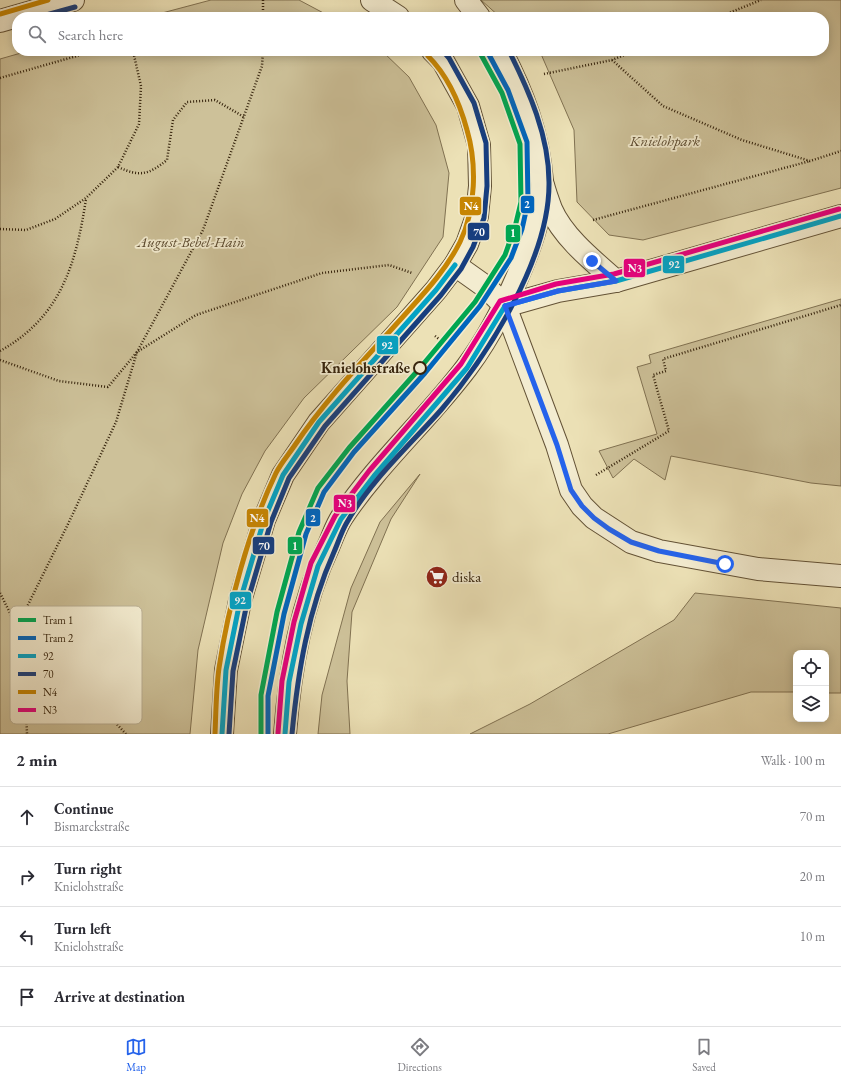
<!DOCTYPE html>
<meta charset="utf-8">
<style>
body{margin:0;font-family:"EB Garamond",serif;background:#f7f7f7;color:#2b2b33}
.controls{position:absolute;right:12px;bottom:12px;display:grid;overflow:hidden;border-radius:8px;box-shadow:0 2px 10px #0003}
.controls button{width:36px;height:36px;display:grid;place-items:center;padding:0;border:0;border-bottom:1px solid #e1e1e2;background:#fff;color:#2b2b33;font:20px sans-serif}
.stop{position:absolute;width:12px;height:12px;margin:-9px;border:3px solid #2563eb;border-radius:50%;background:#fff}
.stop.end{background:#2563eb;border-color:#fff;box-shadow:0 1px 4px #0008}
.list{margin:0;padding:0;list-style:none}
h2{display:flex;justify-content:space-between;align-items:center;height:52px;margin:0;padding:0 16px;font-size:17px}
h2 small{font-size:13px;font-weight:400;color:#7c7c81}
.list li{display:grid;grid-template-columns:26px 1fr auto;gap:12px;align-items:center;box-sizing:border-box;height:60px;padding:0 16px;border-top:1px solid #e1e1e2}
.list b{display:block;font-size:15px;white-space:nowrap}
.list p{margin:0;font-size:13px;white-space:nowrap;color:#7c7c81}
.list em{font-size:13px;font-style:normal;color:#7c7c81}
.icon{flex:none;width:22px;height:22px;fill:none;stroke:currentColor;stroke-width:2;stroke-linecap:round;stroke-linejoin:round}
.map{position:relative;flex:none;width:841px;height:734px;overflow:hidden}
.search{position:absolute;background:#fff;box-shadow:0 2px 10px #0003;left:12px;right:12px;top:12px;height:44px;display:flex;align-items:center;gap:10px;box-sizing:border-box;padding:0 14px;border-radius:16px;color:#7c7c81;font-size:15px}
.sheet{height:292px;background:#fff}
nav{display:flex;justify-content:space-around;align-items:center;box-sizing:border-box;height:56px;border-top:1px solid #e1e1e2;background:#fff;font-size:11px;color:#7c7c81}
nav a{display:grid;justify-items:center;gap:2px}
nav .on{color:#2563eb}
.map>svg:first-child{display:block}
.green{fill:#cdc199;stroke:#817252}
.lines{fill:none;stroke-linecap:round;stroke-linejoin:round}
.minor-casing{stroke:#635236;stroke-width:24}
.path{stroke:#35230c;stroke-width:2.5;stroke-dasharray:1 2;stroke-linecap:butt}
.minor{stroke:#f3ecd0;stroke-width:22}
.bus-1-casing{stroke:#f3ecd0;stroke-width:8}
.bus-2-casing{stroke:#f3ecd0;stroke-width:8}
.bus-3-casing{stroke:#f3ecd0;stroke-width:8}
.bus-4-casing{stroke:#f3ecd0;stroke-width:8}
.bus-1{stroke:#03a2c4;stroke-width:5}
.bus-2{stroke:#173e7e;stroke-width:5}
.bus-3{stroke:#c68503;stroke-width:5}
.bus-4{stroke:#e5007d;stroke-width:5}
.tram-1-casing{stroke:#f3ecd0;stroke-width:8}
.tram-2-casing{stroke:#f3ecd0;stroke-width:8}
.tram-1{stroke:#00a651;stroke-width:5}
.tram-2{stroke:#0065bd;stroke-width:5}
.route{stroke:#2563eb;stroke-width:5}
.stop-dot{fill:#f3ecd0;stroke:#35230c;stroke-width:2}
.labels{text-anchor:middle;stroke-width:3.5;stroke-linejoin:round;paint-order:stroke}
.park-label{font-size:15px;font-style:italic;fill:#5b4a2f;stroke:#f3ecd0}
.stop-label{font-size:15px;font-weight:bold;fill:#35230c;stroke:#f3ecd0;text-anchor:end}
.poi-label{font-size:15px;fill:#35230c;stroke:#f3ecd0;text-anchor:start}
.key{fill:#f3ecd0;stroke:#bab095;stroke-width:1}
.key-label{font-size:11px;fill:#35230c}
.line-badge{stroke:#f3ecd0;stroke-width:1.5}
.badge-label{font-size:11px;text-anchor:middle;font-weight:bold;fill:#fff}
</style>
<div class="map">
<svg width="841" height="734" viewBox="0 0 841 734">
<rect width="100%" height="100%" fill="#ece1b6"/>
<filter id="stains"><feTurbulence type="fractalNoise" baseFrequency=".005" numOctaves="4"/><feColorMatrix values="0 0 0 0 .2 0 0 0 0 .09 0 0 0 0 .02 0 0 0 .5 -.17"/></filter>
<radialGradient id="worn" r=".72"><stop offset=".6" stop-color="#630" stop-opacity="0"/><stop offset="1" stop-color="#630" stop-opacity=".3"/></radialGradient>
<g class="green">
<polygon points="211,0 299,0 331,17 147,17"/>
<polygon points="481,0 841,0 841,188 643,240 609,235 577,202 574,130 541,54 537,51 824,51 824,17 500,17"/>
<polygon points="28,51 382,51 409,77 436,125 449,173 443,237 397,307 304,398 265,451 242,494 223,543 198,650 190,734 0,734 0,59"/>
<polygon points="841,299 841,486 811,483 671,456 665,480 634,459 613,478 599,451 657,434 637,367 651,363 649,355"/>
<polygon points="420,474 391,519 352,612 347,681 350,734 318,734 322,695 351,588 380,522"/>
<polygon points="695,593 841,608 841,693 826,693 826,653 796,653 796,692 751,692 608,734 470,734 530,704 674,620"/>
</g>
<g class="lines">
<g class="minor-casing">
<g id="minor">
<polyline points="372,0 398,17"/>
<polyline points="466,0 479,17"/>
<polyline points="0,21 73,0"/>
<path d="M 543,185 C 545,193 548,201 551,209 C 563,237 593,261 616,281"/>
<polyline points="455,265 486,287 505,306 557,445 571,490 582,506 594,518 631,542 659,551 758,569 841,576"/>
<polyline points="505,306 558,291 616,281 841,216"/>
<polyline points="222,734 226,670 240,601 264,520 283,475 319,422 436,290 455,265 467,244 477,216 480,186 479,145 468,106 443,61 433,51"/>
<path d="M 285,734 C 290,669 301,604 329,545 C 333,536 336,526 342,517 C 378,463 428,419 467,367 C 497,327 545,232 542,181 C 538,133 523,93 501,51"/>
</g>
</g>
<g class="path">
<polyline points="263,0 263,17"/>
<polyline points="719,17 761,0"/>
<polyline points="612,60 663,106 742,140 810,161 841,151"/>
<polyline points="544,74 612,60 634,51"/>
<polyline points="0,78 94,51"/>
<path d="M 118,167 C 140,177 148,175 167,160 L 173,120 L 187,102 L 215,100 L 244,117"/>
<polyline points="593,220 810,161"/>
<polyline points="0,229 26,230 55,219 86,198 118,167 139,124 141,86 133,51"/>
<polyline points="435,336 448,346"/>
<path d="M 0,351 C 61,317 76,264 86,199"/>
<polyline points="0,360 59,381 108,387 137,352 196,315 322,273 389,265 412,273"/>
<polyline points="596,475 669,431 653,375 666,371 663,359 841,305"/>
<polyline points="0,593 17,627 25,683 27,734"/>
<polyline points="126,734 77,682 17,627 69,522 116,422 137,352 203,230 262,66 263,51"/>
</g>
<use href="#minor" class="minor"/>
<g class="bus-1-casing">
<g id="bus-1">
<polyline points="505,306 558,291 616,281 841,216"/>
<polyline points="222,734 226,670 240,601 264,520 283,475 319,422 436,290 455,265"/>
<polyline points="285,734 289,682 301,624 318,566 341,519 374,476 467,368 505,306"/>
</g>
</g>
<g class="bus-2-casing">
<g id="bus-2">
<polyline points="39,17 75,7"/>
<polyline points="229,734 233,671 247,603 271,522 289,478 325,426 441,295 461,269 473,247 484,218 487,186 486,143 474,103 449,58 443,51"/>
<path d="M 292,734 C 298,671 308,610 334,552 C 338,543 341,533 346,524 C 370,481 409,446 441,410 C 489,354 550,257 549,182 C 549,136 529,91 509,51"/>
</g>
</g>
<g class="bus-3-casing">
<g id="bus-3">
<polyline points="0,14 48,0"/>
<path d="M 215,734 C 216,712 216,690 219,668 C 228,607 249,529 276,473 C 281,463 289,454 295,445 C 328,396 370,354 409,310 C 428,289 447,268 460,242 C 476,209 477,164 467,130 C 460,104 447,75 428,56"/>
</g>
</g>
<g class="bus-4-casing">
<polyline id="bus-4" points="278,733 282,681 294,622 311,563 335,516 369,471 461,364 500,301 556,284 614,274 839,209"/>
</g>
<use href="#bus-1" class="bus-1"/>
<use href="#bus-2" class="bus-2"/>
<use href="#bus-3" class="bus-3"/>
<use href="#bus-4" class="bus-4"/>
<g class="tram-1-casing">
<polyline id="tram-1" points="261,734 261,695 277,612 299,532 318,488 349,448 420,368 475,302 505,255 515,227 521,202 520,144 502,93 479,51"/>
</g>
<g class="tram-2-casing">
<polyline id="tram-2" points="268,734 268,696 284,614 306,534 324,492 354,452 425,373 480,306 511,258 522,229 528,202 527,142 508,90 487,51"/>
</g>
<use href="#tram-1" class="tram-1"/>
<use href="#tram-2" class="tram-2"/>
</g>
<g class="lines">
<polyline class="route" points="592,261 616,281 558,291 505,306 557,445 571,490 582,506 594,518 609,529 631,542 659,551 725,564"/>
</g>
<defs>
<g id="supermarket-disc" transform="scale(1.15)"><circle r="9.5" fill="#8f2418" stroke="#f3ecd0"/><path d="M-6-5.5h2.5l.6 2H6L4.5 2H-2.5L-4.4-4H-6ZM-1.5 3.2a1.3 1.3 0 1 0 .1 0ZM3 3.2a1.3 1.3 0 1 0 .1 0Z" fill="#fff"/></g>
</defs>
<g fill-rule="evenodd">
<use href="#supermarket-disc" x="437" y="577"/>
</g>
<circle class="stop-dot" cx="420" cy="368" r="6"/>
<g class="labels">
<g class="park-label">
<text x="665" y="146">Knielohpark</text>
<text x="191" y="247">August-Bebel-Hain</text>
</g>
<g class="stop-label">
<text x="410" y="373">Knielohstraße</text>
</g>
<g class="poi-label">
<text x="452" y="582">diska</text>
</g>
</g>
<rect x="10" y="606" width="132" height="118" rx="6" class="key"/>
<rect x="18" y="618" width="18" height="4" fill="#00a651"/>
<rect x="18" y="636" width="18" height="4" fill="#0065bd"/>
<rect x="18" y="654" width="18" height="4" fill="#03a2c4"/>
<rect x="18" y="672" width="18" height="4" fill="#173e7e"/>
<rect x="18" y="690" width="18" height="4" fill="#c68503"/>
<rect x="18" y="708" width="18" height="4" fill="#e5007d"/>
<g class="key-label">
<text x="43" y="624">Tram 1</text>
<text x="43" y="642">Tram 2</text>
<text x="43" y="660">92</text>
<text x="43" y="678">70</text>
<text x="43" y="696">N4</text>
<text x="43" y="714">N3</text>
</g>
<g class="line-badge">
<rect x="520" y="195" width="15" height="19" rx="4" fill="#0065bd"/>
<rect x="459" y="196" width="23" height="20" rx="4" fill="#c68503"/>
<rect x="467" y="222" width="23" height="19" rx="4" fill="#173e7e"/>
<rect x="505" y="224" width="16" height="19" rx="4" fill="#00a651"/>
<rect x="662" y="255" width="23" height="19" rx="4" fill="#03a2c4"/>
<rect x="623" y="258" width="23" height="20" rx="4" fill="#e5007d"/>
<rect x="376" y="335" width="23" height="20" rx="4" fill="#03a2c4"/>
<rect x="333" y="494" width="23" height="19" rx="4" fill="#e5007d"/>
<rect x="305" y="508" width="16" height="19" rx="4" fill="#0065bd"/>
<rect x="246" y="508" width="23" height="20" rx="4" fill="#c68503"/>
<rect x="252" y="536" width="23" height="19" rx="4" fill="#173e7e"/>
<rect x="287" y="536" width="16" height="19" rx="4" fill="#00a651"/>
<rect x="229" y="591" width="23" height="19" rx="4" fill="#03a2c4"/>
</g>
<g class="badge-label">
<text x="527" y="208">2</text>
<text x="471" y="210">N4</text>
<text x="479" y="236">70</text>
<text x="513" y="237">1</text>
<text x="674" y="268">92</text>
<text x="635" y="272">N3</text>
<text x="387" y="349">92</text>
<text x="345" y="507">N3</text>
<text x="313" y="522">2</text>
<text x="257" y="522">N4</text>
<text x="264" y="550">70</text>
<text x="295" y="550">1</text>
<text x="240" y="604">92</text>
</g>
<rect width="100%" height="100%" filter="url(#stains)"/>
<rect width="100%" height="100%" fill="url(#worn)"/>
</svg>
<div class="controls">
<button><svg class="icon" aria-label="locate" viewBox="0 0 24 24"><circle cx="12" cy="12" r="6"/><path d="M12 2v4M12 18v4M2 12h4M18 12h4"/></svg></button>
<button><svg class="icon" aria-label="layers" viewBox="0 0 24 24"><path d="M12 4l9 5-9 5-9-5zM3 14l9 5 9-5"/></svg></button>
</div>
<div class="stop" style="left:725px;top:564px"></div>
<div class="stop end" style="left:592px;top:261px"></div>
<div class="search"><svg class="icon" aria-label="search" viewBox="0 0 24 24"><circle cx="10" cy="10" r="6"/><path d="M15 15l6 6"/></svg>Search here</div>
</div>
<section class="sheet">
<h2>2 min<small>Walk · 100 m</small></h2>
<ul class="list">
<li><svg class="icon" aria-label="ahead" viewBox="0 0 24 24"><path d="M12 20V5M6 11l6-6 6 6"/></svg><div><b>Continue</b><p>Bismarckstraße</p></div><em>70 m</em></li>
<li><svg class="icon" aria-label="right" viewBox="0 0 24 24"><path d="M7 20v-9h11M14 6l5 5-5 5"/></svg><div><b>Turn right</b><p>Knielohstraße</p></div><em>20 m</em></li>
<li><svg class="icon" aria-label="left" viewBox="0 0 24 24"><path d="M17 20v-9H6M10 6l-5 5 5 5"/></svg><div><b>Turn left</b><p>Knielohstraße</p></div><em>10 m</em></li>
<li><svg class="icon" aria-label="arrive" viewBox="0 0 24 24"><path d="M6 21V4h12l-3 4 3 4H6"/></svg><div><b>Arrive at destination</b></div></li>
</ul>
</section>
<nav>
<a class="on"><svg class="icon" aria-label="map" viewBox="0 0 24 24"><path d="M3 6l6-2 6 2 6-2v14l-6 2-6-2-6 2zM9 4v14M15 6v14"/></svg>Map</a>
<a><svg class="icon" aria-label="directions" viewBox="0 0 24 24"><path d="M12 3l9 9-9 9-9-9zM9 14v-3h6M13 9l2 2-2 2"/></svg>Directions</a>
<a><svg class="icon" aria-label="saved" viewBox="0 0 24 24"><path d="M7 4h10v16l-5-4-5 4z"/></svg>Saved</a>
</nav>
